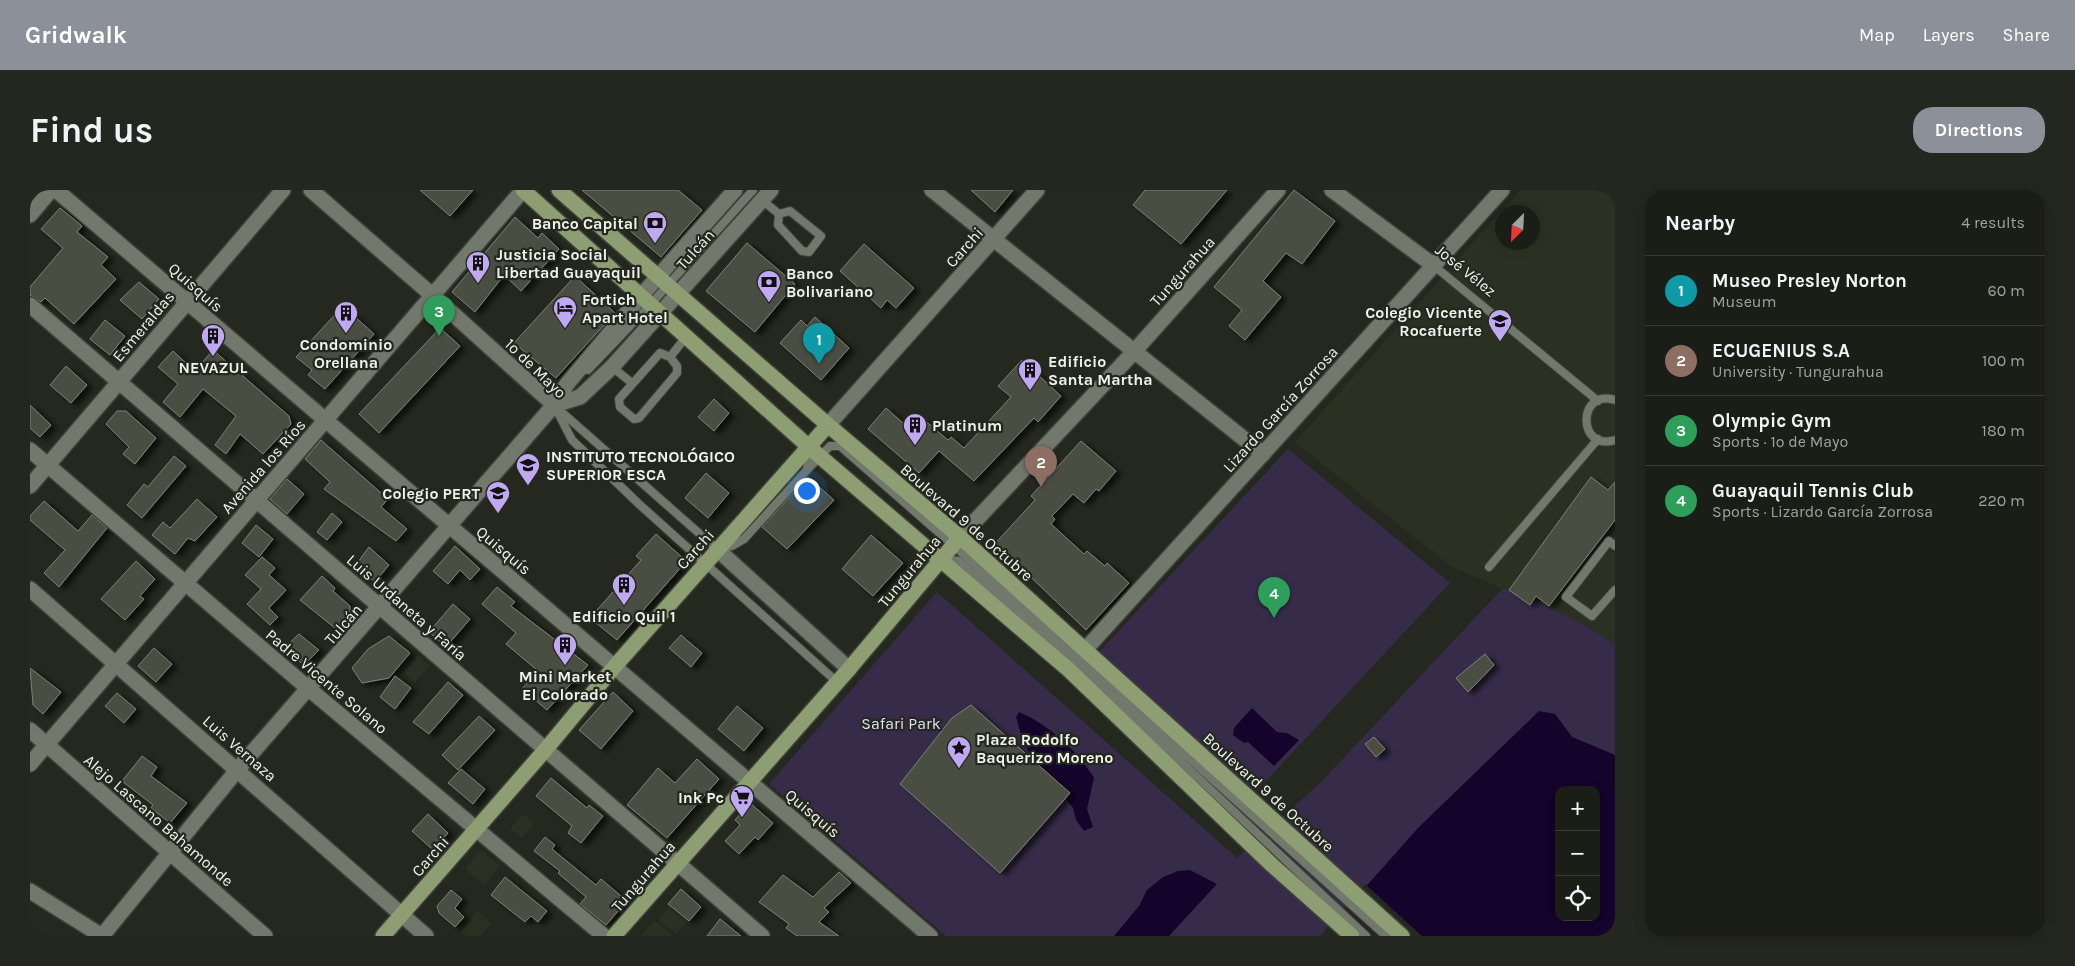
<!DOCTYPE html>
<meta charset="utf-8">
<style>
body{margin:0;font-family:Karla,sans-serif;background:#24271f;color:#f1f3f6}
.controls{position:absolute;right:15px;bottom:15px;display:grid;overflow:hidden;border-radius:10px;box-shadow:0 2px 12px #0003}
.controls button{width:45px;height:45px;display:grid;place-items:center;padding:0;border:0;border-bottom:1px solid #393c35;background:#1b1e16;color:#f1f3f6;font:25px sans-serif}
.compass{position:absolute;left:1465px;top:15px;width:45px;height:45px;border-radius:50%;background:#1b1e16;box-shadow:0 2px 12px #0003;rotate:204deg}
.you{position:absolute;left:776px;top:300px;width:18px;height:18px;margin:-12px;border:4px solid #fff;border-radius:50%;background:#1a73e8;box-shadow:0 0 0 8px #1a73e833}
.badge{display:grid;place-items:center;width:32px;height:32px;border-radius:50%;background:#8c9099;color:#fff;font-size:16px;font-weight:700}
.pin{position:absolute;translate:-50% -41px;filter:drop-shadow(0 1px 2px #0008)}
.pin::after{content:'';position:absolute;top:26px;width:18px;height:15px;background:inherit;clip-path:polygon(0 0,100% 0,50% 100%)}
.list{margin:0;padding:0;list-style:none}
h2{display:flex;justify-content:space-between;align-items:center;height:65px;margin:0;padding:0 20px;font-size:21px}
h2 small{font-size:16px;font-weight:400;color:#a0a2a1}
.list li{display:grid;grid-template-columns:32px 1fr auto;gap:15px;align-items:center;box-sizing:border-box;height:70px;padding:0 20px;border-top:1px solid #393c35}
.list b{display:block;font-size:19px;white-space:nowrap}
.list p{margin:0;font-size:16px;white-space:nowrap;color:#a0a2a1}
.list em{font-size:16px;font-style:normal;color:#a0a2a1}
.icon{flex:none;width:28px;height:28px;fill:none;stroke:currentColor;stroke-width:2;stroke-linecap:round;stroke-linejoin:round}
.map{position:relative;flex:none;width:1585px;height:746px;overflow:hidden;border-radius:20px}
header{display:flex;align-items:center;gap:30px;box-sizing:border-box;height:70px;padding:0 25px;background:#8c9099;color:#fff}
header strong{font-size:24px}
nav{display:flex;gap:28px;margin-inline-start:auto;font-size:18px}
.intro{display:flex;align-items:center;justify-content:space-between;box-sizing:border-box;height:120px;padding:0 30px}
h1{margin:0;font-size:35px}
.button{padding:12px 22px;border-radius:20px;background:#8c9099;color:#fff;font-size:18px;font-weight:700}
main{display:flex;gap:30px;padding:0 30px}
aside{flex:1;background:#1b1e16;border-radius:20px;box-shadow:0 2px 12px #0003}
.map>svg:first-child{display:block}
.built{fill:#2b3122;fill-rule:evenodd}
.green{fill:#362c49}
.water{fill:#15032b;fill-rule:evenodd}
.pier{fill:#24281e}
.building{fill:#494e43;stroke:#7d8277;filter:url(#shadow)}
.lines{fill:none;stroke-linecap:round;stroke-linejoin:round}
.lane-casing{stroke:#3f423a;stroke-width:10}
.street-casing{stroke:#3f423a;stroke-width:18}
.secondary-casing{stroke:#3f423a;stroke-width:18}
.primary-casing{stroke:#3f423a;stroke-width:18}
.lane{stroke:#73786d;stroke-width:8}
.street{stroke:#73786d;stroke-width:15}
.secondary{stroke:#73786d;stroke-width:15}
.primary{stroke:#8e9e73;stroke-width:15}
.labels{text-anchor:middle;stroke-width:4.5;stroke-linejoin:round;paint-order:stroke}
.poi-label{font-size:16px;font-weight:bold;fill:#f0f3ec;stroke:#24281e;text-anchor:start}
.street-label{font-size:16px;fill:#f0f3ec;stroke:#24281e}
.park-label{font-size:16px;fill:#e4dbfa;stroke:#24281e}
</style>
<header>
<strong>Gridwalk</strong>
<nav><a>Map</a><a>Layers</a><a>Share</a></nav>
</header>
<div class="intro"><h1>Find us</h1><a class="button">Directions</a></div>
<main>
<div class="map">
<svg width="1585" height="746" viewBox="0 0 1585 746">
<defs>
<filter id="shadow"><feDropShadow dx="5.5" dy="3" stdDeviation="2.5" flood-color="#0009"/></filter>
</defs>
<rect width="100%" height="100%" fill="#24281e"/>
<g class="built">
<path d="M 1490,0 L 1585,0 L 1585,454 L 1542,428 L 1422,377 L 1265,252 ZM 1472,22 L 1502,22 L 1502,52 L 1472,52 Z"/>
<polygon points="388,465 400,476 385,492 373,482"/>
<polygon points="493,624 504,633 492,648 480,639"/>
<polygon points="451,660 470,676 454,695 435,679"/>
<polygon points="639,717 657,731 646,744 628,730"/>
<polygon points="447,721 461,733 450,746 436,746 430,742"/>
<polygon points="624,730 644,746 611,746"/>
</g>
<g class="green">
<polygon points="1258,259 1420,393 1225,603 1068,463"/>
<polygon points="1473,398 1542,428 1585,454 1585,565 1542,547 1525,524 1292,746 916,746 739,594 907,402 1207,668 1290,593"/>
</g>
<g class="water">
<polygon points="1222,518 1247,542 1257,543 1269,550 1244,576 1218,552 1214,553 1203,545 1204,538"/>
<path d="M 1509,521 L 1525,524 L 1542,547 L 1585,565 L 1585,746 L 1292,746 L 1388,638 ZM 1529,600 L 1566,600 L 1566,727 L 1529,727 Z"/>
<path d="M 989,522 C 1018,534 1048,561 1064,588 L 1057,619 L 1063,637 L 1054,641 L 1046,630 L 1043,618 L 1000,564 L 993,551 L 986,527 Z"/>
<polygon points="1160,680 1187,694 1139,746 1084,746 1109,716 1117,700 1133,687 1148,681"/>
</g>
<polygon class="pier" points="1335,694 1392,746 1290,746"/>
<g class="building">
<polygon points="390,0 443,0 420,26"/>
<polygon points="552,0 648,0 672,20 631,67"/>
<polygon points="941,0 983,0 965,22"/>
<polygon points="1115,0 1197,0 1151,54 1103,15"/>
<polygon points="1264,0 1305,31 1272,74 1256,63 1233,91 1251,107 1215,150 1199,136 1212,120 1184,97"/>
<polygon points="30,18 52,36 47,42 78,67 71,75 86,89 44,134 15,108 11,112 0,105 0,97 33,58 11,39"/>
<polygon points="485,27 508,48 512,43 529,59 491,101 474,85 445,122 422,102"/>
<polygon points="717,53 765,94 725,142 676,101"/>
<polygon points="834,54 884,98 866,118 857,110 851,118 810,81"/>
<polygon points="545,86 585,123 526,188 484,153"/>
<polygon points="109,92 129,109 112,129 90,110"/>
<polygon points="313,116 344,144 295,199 278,185 282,180 266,167"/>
<polygon points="785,127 819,158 791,190 750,153 771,130 777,136"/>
<polygon points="75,130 95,146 80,165 60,149"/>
<polygon points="410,138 430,156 349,243 329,224"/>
<polygon points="183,160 259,226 261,234 233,264 210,244 196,264 185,255 206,226 173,199 150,227 133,212 148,194 128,177 143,161 165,181"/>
<polygon points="992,170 1031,206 1008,232 1004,228 944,291 909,261 889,283 838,239 856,218 882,241 893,229 918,250 921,247 934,258 981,207 968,196"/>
<polygon points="36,176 57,195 41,213 20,195"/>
<polygon points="684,209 699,223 684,241 668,227"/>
<polygon points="0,215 21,235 10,247 0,238"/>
<polygon points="87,221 96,221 126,248 105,274 93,264 99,257 76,234"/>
<polygon points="291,250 358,309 351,317 377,339 366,351 294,299 300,292 275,269"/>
<polygon points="1051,251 1086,281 1069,301 1066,299 1054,313 1043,304 1022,326 1025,329 1021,334 1054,364 1057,361 1075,376 1077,373 1099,393 1056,440 985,372 981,376 961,358 1005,310 1001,306"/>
<polygon points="144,266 156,276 112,328 97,315 114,294 118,297"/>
<polygon points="676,283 699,303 678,328 655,308"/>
<polygon points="778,287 804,310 757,359 732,337"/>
<polygon points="1561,287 1578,300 1585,292 1585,330 1519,416 1506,406 1500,415 1479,400"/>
<polygon points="257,289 274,304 257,324 240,309"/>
<polygon points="167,309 187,327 165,351 158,348 145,364 122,345 133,332 140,338"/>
<polygon points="14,311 48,341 62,325 77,338 29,397 14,383 35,360 0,330 0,326"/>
<polygon points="302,323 312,332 297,350 287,342"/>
<polygon points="226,335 243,349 229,367 212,353"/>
<polygon points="626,344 653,368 653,375 587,450 560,428 611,370 606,366"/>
<polygon points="841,345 873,373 843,406 812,379"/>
<polygon points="425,356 450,379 440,390 430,380 418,394 403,381"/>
<polygon points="339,357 359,375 345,392 325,376"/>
<polygon points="232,367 245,378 239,385 256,400 239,418 248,427 240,435 217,414 231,399 215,385"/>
<polygon points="106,371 125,389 110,406 114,409 95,430 71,409"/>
<polygon points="292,386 305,398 303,401 320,416 320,422 306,439 270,410"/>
<polygon points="467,397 485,412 481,416 558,475 517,520 492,499 508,481 476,454 486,443 452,414"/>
<polygon points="423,414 440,429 416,457 399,442"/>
<polygon points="269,444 289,460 274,475 253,459"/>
<polygon points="651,445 672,463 661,477 639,458"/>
<polygon points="359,446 380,463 359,488 332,493 322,478 338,459"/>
<polygon points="124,458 142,474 126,492 108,476"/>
<polygon points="1455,464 1464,475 1438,502 1426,488"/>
<polygon points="0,478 31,502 13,524 3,515"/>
<polygon points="365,486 381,498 365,519 350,507"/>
<polygon points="418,492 433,505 399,544 383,532"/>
<polygon points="583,502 603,521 571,559 549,540"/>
<polygon points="87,503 106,519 94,533 75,516"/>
<polygon points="941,515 1040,603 970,683 870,594 922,528"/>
<polygon points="707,516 733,538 714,561 688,539"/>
<polygon points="449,526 465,540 428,580 412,565"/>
<polygon points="1344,547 1355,559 1346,567 1335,554"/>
<polygon points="112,566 127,577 121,586 157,613 140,633 121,618 123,615 92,591"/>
<polygon points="667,569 689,589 637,648 597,615 628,578 645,593"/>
<polygon points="431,579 455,599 443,614 418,593"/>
<polygon points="521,588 557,618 559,615 573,626 551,653 538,643 542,636 506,606"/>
<polygon points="720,613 743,633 728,650 725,647 709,664 695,651 710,635 705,630"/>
<polygon points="398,624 418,643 403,660 382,641"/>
<polygon points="515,647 525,655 522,659 566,695 571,689 597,711 576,735 550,714 556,707 528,683 530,681 504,661"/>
<polygon points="809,682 821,693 794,718 799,722 789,732 809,746 767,746 756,738 759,734 729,712 753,685 783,707"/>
<polygon points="475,687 517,721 508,732 501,726 495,732 461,705"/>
<polygon points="651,699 671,717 659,731 638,714"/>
<polygon points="421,700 432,709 425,718 434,727 425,737 409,723 407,716"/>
<polygon points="690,729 711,746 677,746"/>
</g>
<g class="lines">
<g class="lane-casing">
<g id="lane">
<polyline points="732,10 749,24"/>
<polygon points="760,21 791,46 779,62 772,61 748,35 749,24"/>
<polyline points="1403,75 1568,211"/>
<polygon points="630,163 640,167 647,176 647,183 609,228 604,229 590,217 589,209"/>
<polyline points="640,167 656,147"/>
<polyline points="582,177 602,193"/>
<polyline points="558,180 620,115 723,0"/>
<path d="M 1585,210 C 1547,198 1547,262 1585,250"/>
<polyline points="524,215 542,250 610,315 807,492"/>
<polyline points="527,218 688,360 702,356 714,349 777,280 779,260"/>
<polyline points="777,280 800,256 810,256 923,355 1356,746"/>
<polyline points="1585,356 1579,351 1536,407 1562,426 1585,400"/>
<polyline points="913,369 929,371 1056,482 1336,746"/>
<polyline points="1459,377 1568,249"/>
</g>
</g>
<g class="street-casing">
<g id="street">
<polyline points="26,0 900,746"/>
<polyline points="281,0 402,105 524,215"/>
<polyline points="902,0 1233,264"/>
<polyline points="1302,0 1403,75"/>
<polyline points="0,25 21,0"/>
<polyline points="0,115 732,746"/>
<polyline points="524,215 550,207 582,177 741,0"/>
<polyline points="0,260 279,499 574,746"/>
<polyline points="0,399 396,746"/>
<polyline points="1054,461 1472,0"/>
<polyline points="0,540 235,746"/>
<polyline points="72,746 208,579 524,215 537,194 611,106 705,0"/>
</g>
</g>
<g class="secondary-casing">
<g id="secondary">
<polyline points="798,235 1007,0"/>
<polyline points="0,296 253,0"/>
<polyline points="930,347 1101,165 1248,0"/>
<polyline points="688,360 819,479"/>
<polyline points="0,574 493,0"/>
<polyline points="0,701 72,746"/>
</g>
</g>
<g class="primary-casing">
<g id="primary">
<polyline points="493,0 779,257 1039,480 1242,675 1322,746"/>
<polyline points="529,0 798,235 930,347 1372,746"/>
<polyline points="353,746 516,559 585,476 798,235"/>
<polyline points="584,746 819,479 930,347"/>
</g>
</g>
<use href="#lane" class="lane"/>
<use href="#street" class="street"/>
<use href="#secondary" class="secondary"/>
<use href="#primary" class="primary"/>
</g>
<defs>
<g id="bank-pin" transform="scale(1.25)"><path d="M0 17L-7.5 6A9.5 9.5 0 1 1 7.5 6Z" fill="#c1a8f3" stroke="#24281e"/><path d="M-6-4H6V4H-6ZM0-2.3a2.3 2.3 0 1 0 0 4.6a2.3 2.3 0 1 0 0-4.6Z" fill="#111"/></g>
<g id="building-pin" transform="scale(1.25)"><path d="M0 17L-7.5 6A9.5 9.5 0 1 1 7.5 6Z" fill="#c1a8f3" stroke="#24281e"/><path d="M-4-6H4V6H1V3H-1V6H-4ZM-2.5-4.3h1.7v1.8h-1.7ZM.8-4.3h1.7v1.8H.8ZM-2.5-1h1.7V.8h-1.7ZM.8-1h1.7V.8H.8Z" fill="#111"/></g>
<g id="hotel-pin" transform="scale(1.25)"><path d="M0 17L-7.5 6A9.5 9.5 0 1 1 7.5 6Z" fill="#c1a8f3" stroke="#24281e"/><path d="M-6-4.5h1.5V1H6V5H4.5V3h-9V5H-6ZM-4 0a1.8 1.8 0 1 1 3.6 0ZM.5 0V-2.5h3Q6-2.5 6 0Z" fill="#111"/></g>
<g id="school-pin" transform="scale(1.25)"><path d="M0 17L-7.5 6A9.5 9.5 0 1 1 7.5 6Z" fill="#c1a8f3" stroke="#24281e"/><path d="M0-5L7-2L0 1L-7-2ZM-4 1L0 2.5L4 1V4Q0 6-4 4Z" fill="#111"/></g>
<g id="university-pin" transform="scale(1.25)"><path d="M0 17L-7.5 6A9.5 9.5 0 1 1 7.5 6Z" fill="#c1a8f3" stroke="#24281e"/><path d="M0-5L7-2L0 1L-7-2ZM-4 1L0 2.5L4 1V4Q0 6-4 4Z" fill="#111"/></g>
<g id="sight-pin" transform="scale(1.25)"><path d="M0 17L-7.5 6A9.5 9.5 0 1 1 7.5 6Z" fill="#c1a8f3" stroke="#24281e"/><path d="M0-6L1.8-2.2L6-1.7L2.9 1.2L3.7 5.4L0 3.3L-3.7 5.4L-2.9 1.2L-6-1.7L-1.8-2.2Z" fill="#111"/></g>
<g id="supermarket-pin" transform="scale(1.25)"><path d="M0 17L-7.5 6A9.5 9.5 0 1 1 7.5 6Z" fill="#c1a8f3" stroke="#24281e"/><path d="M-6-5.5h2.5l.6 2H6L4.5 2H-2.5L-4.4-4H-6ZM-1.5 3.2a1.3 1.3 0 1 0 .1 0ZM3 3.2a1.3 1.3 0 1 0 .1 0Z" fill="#111"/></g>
</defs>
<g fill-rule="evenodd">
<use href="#bank-pin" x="625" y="33"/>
<use href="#building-pin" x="448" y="73"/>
<use href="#bank-pin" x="739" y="92"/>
<use href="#hotel-pin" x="535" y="118"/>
<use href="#building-pin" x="316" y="123"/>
<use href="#school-pin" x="1470" y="131"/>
<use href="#building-pin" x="183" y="146"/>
<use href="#building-pin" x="1000" y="180"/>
<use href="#building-pin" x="885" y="235"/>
<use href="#university-pin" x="498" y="275"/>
<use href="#school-pin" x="468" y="303"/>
<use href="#building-pin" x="594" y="395"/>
<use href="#building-pin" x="535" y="455"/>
<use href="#sight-pin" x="929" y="558"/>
<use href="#supermarket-pin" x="712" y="607"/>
</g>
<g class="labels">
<g class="poi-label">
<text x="608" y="39" text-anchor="end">Banco Capital</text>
<text x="466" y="70">Justicia Social<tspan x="466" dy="18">Libertad Guayaquil</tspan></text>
<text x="756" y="89">Banco<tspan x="756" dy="18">Bolivariano</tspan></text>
<text x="552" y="115">Fortich<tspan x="552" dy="18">Apart Hotel</tspan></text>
<text x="1452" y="128" text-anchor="end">Colegio Vicente<tspan x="1452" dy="18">Rocafuerte</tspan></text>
<text x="316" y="160" text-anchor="middle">Condominio<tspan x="316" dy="18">Orellana</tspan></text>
<text x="1018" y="177">Edificio<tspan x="1018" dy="18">Santa Martha</tspan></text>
<text x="183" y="183" text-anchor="middle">NEVAZUL</text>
<text x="902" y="241">Platinum</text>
<text x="516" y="272">INSTITUTO TECNOLÓGICO<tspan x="516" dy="18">SUPERIOR ESCA</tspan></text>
<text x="450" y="309" text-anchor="end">Colegio PERT</text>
<text x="594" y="432" text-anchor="middle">Edificio Quil 1</text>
<text x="535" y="492" text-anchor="middle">Mini Market<tspan x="535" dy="18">El Colorado</tspan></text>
<text x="946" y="555">Plaza Rodolfo<tspan x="946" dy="18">Baquerizo Moreno</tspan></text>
<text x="694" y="613" text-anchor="end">Ink Pc</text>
</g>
<g class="street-label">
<text transform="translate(934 57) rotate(-48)" y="6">Carchi</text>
<text transform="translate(665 59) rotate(-48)" y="6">Tulcán</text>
<text transform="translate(1436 80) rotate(39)" y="6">José Vélez</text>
<text transform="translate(1152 81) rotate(-48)" y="6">Tungurahua</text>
<text transform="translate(166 97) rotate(41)" y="6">Quisquís</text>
<text transform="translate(113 136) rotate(-50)" y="6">Esmeraldas</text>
<text transform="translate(506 178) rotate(44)" y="6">1º de Mayo</text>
<text transform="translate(1250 219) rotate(-48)" y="6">Lizardo García Zorrosa</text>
<text transform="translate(233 276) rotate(-49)" y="6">Avenida los Ríos</text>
<text transform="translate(937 332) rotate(41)" y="6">Boulevard 9 de Octubre</text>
<text transform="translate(665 359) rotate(-48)" y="6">Carchi</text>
<text transform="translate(474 360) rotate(40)" y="6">Quisquís</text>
<text transform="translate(879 381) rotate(-50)" y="6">Tungurahua</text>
<text transform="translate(377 417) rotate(41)" y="6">Luis Urdaneta y Faría</text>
<text transform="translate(313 434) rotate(-49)" y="6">Tulcán</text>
<text transform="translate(297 491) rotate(40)" y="6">Padre Vicente Solano</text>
<text transform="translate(210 558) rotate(41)" y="6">Luis Vernaza</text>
<text transform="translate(1239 602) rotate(42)" y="6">Boulevard 9 de Octubre</text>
<text transform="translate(783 623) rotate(40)" y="6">Quisquís</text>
<text transform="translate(129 630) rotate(41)" y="6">Alejo Lascano Bahamonde</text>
<text transform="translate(400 666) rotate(-49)" y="6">Carchi</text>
<text transform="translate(613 686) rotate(-49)" y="6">Tungurahua</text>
</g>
<g class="park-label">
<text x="871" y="539">Safari Park</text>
</g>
</g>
</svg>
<div class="controls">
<button>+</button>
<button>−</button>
<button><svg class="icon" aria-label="locate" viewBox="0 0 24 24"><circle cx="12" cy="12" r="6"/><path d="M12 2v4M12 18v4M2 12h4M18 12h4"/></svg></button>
</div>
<svg class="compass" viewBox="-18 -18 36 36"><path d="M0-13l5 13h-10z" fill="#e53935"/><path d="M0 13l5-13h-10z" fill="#a0a2a1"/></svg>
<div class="you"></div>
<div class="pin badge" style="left:789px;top:174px;background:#0f9aa8">1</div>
<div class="pin badge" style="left:1011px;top:297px;background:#8d6e63">2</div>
<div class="pin badge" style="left:409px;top:146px;background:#2e9e5b">3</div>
<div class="pin badge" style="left:1244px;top:428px;background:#2e9e5b">4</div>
</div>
<aside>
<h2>Nearby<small>4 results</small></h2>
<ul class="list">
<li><span class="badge" style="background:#0f9aa8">1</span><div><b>Museo Presley Norton</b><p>Museum</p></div><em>60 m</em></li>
<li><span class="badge" style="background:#8d6e63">2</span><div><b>ECUGENIUS S.A</b><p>University · Tungurahua</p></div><em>100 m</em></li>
<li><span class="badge" style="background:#2e9e5b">3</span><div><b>Olympic Gym</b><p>Sports · 1º de Mayo</p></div><em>180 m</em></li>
<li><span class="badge" style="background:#2e9e5b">4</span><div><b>Guayaquil Tennis Club</b><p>Sports · Lizardo García Zorrosa</p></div><em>220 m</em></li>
</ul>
</aside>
</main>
